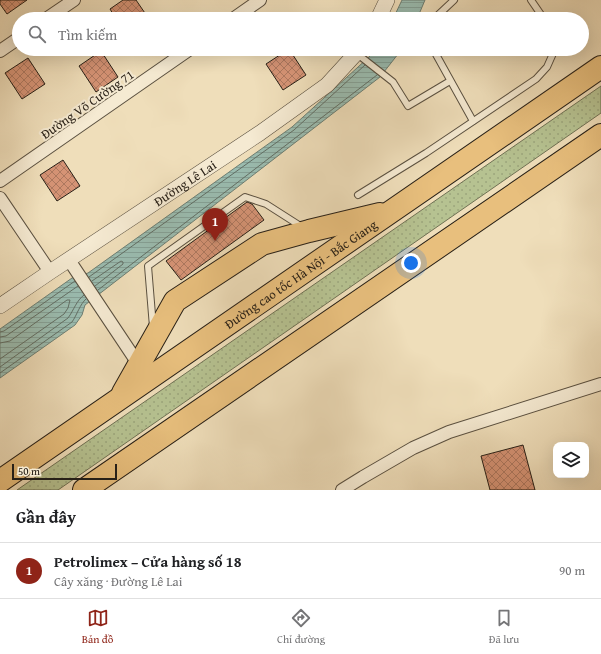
<!DOCTYPE html>
<html lang="vi">
<meta charset="utf-8">
<style>
body{margin:0;font-family:"Gentium Book Plus",serif;background:#f6f6f6;color:#202124}
.controls{position:absolute;right:12px;bottom:12px;display:grid;overflow:hidden;border-radius:8px;box-shadow:0 4px 16px #0002}
.controls button{width:36px;height:36px;display:grid;place-items:center;padding:0;border:0;border-bottom:1px solid #e0e0e0;background:#fff;color:#202124;font:20px sans-serif}
.scale{position:absolute;left:12px;bottom:10px;width:105px;box-sizing:border-box;padding-left:4px;border:2px solid #282017;border-top:0;font-size:11px;line-height:14px;white-space:nowrap;color:#282017;-webkit-text-stroke:3px #f5ead2;paint-order:stroke}
.you{position:absolute;left:411px;top:263px;width:14px;height:14px;margin:-10px;border:3px solid #fff;border-radius:50%;background:#1a73e8;box-shadow:0 0 0 6px #1a73e833}
.badge{display:grid;place-items:center;width:26px;height:26px;border-radius:50%;background:#8f2418;color:#fff;font-size:13px;font-weight:700}
.pin{position:absolute;translate:-50% -33px;filter:drop-shadow(0 1px 2px #0008)}
.pin::after{content:'';position:absolute;top:21px;width:14px;height:12px;background:inherit;clip-path:polygon(0 0,100% 0,50% 100%)}
.list{margin:0;padding:0;list-style:none}
h2{display:flex;justify-content:space-between;align-items:center;height:52px;margin:0;padding:0 16px;font-size:17px}
h2 small{font-size:13px;font-weight:400;color:#757577}
.list li{display:grid;grid-template-columns:26px 1fr auto;gap:12px;align-items:center;box-sizing:border-box;height:56px;padding:0 16px;border-top:1px solid #e0e0e0}
.list b{display:block;font-size:15px;white-space:nowrap}
.list p{margin:0;font-size:13px;white-space:nowrap;color:#757577}
.list em{font-size:13px;font-style:normal;color:#757577}
.icon{flex:none;width:22px;height:22px;fill:none;stroke:currentColor;stroke-width:2;stroke-linecap:round;stroke-linejoin:round}
.map{position:relative;flex:none;width:601px;height:490px;overflow:hidden}
.search{position:absolute;background:#fff;box-shadow:0 4px 16px #0002;left:12px;right:12px;top:12px;height:44px;display:flex;align-items:center;gap:10px;box-sizing:border-box;padding:0 14px;border-radius:22px;color:#757577;font-size:15px}
.sheet{height:108px;background:#fff}
nav{display:flex;justify-content:space-around;align-items:center;box-sizing:border-box;height:56px;border-top:1px solid #e0e0e0;background:#fff;font-size:11px;color:#757577}
nav a{display:grid;justify-items:center;gap:2px}
nav .on{color:#8f2418}
.map>svg:first-child{display:block}
.grass{fill:url(#grass-dots);stroke:#6f7154}
.water{fill:url(#water-rules);stroke:#6c7e73}
.lines{fill:none;stroke-linecap:round;stroke-linejoin:round}
.shore{stroke:#616e64;stroke-width:1}
.building{fill:url(#building-cross-hatch);stroke:#282017}
.service-casing{stroke:#5a5040;stroke-width:8}
.minor-casing{stroke:#5a5040;stroke-width:14}
.tertiary-casing{stroke:#5a5040;stroke-width:16}
.motorway-casing{stroke:#282017;stroke-width:24}
.service{stroke:#f5ead2;stroke-width:6}
.minor{stroke:#f5ead2;stroke-width:12}
.tertiary{stroke:#f5ead2;stroke-width:15}
.motorway{stroke:#e8bf7d;stroke-width:22}
.labels{text-anchor:middle;stroke-width:4;stroke-linejoin:round;paint-order:stroke}
.street-label{font-size:13px;fill:#282017;stroke:#f5ead2}
</style>
<div class="map">
<svg width="601" height="490" viewBox="0 0 601 490">
<defs>
<pattern id="grass-dots" width="8" height="8" patternUnits="userSpaceOnUse"><rect width="8" height="8" fill="#b6c291"/><path d="M2 2h.1M6 6h.1" fill="none" stroke="#9ca67c" stroke-width="1.8" stroke-linecap="round"/></pattern>
<pattern id="water-rules" width="6" height="5" patternUnits="userSpaceOnUse"><rect width="6" height="5" fill="#9abcb0"/><path d="M0 2.5h6" fill="none" stroke="#85a197"/></pattern>
<pattern id="building-cross-hatch" width="8" height="8" patternUnits="userSpaceOnUse"><rect width="8" height="8" fill="#d59375"/><path d="M0 0l8 8M0 8l8-8" fill="none" stroke="#ad785f"/></pattern>
</defs>
<rect width="100%" height="100%" fill="#efdeba"/>
<filter id="stains"><feTurbulence type="fractalNoise" baseFrequency=".005" numOctaves="4"/><feColorMatrix values="0 0 0 0 .2 0 0 0 0 .09 0 0 0 0 .02 0 0 0 .5 -.17"/></filter>
<radialGradient id="worn" r=".72"><stop offset=".6" stop-color="#630" stop-opacity="0"/><stop offset="1" stop-color="#630" stop-opacity=".3"/></radialGradient>
<polygon class="grass" points="601,86 601,113 58,490 17,490"/>
<g class="water">
<polygon points="402,0 425,0 417,19 393,19"/>
<polygon points="375,49 402,49 380,77 85,305 82,315 75,325 0,378 0,329 72,278 88,273 292,127 369,57"/>
</g>
<g class="lines">
<g class="shore">
<polyline points="89,277 294,130 365,65"/>
<polyline points="92,281 121,261 123,262 123,264 95,286"/>
<polyline points="98,290 377,75"/>
<polyline points="0,332 4,331 75,281"/>
<polyline points="0,337 6,336 78,286"/>
<polyline points="0,343 10,341 67,300 70,300 68,308 64,314 0,359"/>
<path d="M 0,367 L 68,318 C 74,310 76,301 84,295"/>
<path d="M 0,373 L 72,322 C 77,315 80,304 86,299"/>
</g>
</g>
<g class="building">
<polygon points="0,0 27,0 7,14 0,4"/>
<polygon points="123,0 136,0 149,19 116,19 110,9"/>
<polygon points="289,49 306,75 283,90 266,64"/>
<polygon points="101,51 118,77 96,92 79,66"/>
<polygon points="28,58 45,84 22,99 5,73"/>
<polygon points="63,160 80,186 57,201 40,175"/>
<polygon points="247,202 252,204 264,220 181,280 166,261"/>
<polygon points="523,445 535,490 490,490 481,456"/>
</g>
<g class="lines">
<g class="service-casing">
<g id="service">
<polyline points="531,0 544,19"/>
<polyline points="436,19 437,16 454,0"/>
<polyline points="433,49 473,121"/>
<polyline points="356,53 393,82 408,106 450,81"/>
<polyline points="358,195 426,153 536,79 547,67 555,49"/>
<polyline points="153,327 148,266 245,197 266,204 302,227"/>
</g>
</g>
<g class="minor-casing">
<g id="minor">
<polyline points="46,19 74,0"/>
<polyline points="233,19 260,0"/>
<polyline points="0,51 19,38"/>
<polyline points="0,181 190,49"/>
<polyline points="0,198 50,272"/>
<polyline points="69,260 139,365"/>
<polyline points="342,490 363,477 413,448 449,432 601,384"/>
</g>
</g>
<g class="tertiary-casing">
<g id="tertiary">
<polyline points="378,19 387,0"/>
<path id="s1" d="M 0,306 L 50,272 L 260,133 L 327,85 L 360,49"/>
</g>
</g>
<g class="motorway-casing">
<g id="motorway">
<polyline points="123,393 175,301 262,244 309,231 380,214"/>
<path id="s2" d="M 0,481 L 601,67"/>
<polyline points="84,490 601,135"/>
</g>
</g>
<use href="#service" class="service"/>
<use href="#minor" class="minor"/>
<use href="#tertiary" class="tertiary"/>
<use href="#motorway" class="motorway"/>
</g>
<g class="labels">
<g class="street-label">
<text transform="translate(87 104) rotate(-35)" y="5">Đường Võ Cường 71</text>
<text dy="5" stroke="none"><textPath href="#s1" startOffset="222">Đường Lê Lai</textPath></text>
<text dy="5" stroke="none"><textPath href="#s2" startOffset="365">Đường cao tốc Hà Nội - Bắc Giang</textPath></text>
</g>
</g>
<rect width="100%" height="100%" filter="url(#stains)"/>
<rect width="100%" height="100%" fill="url(#worn)"/>
</svg>
<div class="controls">
<button><svg class="icon" aria-label="layers" viewBox="0 0 24 24"><path d="M12 4l9 5-9 5-9-5zM3 14l9 5 9-5"/></svg></button>
</div>
<div class="scale">50 m</div>
<div class="you"></div>
<div class="pin badge" style="left:215px;top:241px">1</div>
<div class="search"><svg class="icon" aria-label="search" viewBox="0 0 24 24"><circle cx="10" cy="10" r="6"/><path d="M15 15l6 6"/></svg>Tìm kiếm</div>
</div>
<section class="sheet">
<h2>Gần đây<small></small></h2>
<ul class="list">
<li><span class="badge">1</span><div><b>Petrolimex – Cửa hàng số 18</b><p>Cây xăng · Đường Lê Lai</p></div><em>90 m</em></li>
</ul>
</section>
<nav>
<a class="on"><svg class="icon" aria-label="map" viewBox="0 0 24 24"><path d="M3 6l6-2 6 2 6-2v14l-6 2-6-2-6 2zM9 4v14M15 6v14"/></svg>Bản đồ</a>
<a><svg class="icon" aria-label="directions" viewBox="0 0 24 24"><path d="M12 3l9 9-9 9-9-9zM9 14v-3h6M13 9l2 2-2 2"/></svg>Chỉ đường</a>
<a><svg class="icon" aria-label="saved" viewBox="0 0 24 24"><path d="M7 4h10v16l-5-4-5 4z"/></svg>Đã lưu</a>
</nav>
